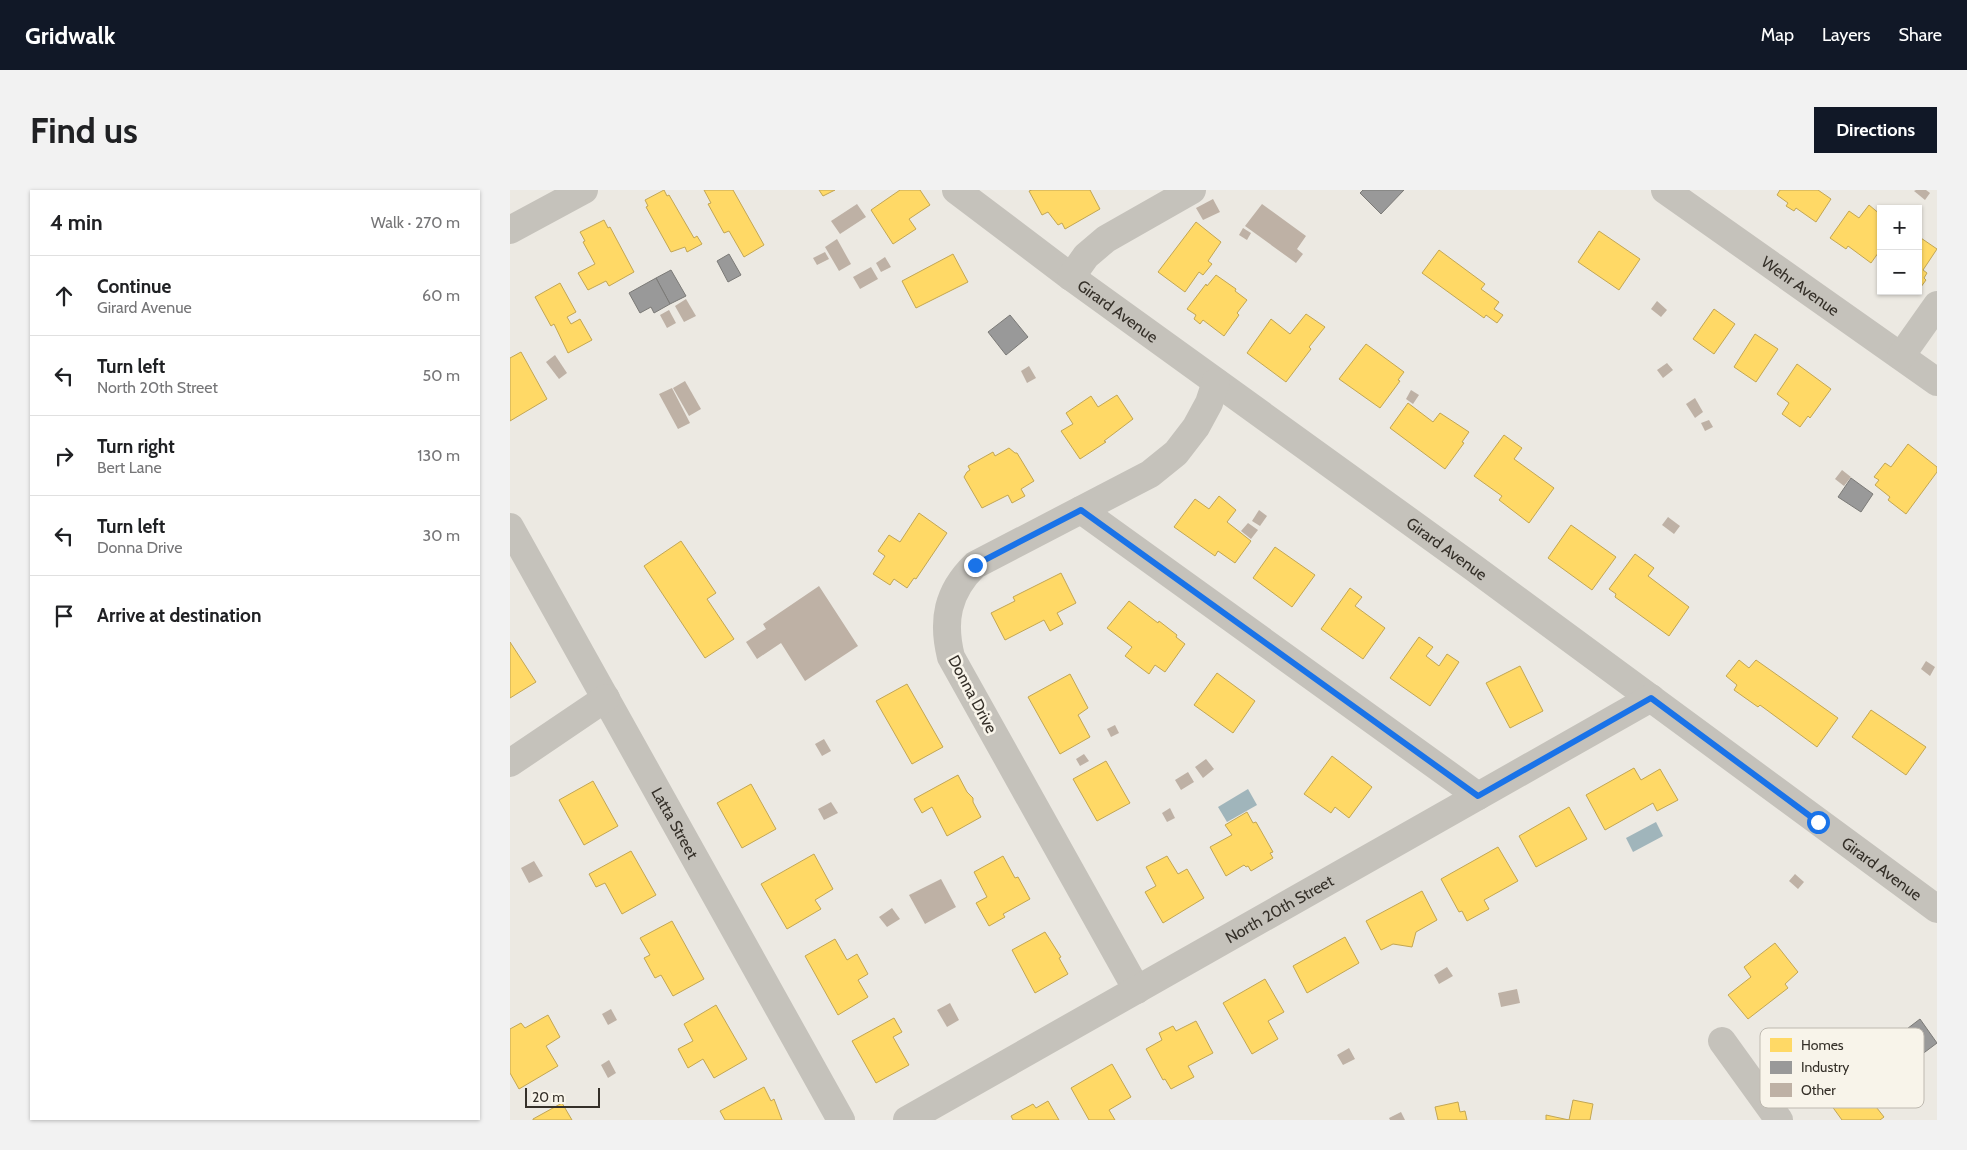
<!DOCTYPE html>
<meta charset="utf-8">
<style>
body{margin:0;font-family:Cabin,sans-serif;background:#f2f2f2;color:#202124}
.controls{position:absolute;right:15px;top:15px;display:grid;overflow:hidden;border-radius:0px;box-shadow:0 1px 4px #0004}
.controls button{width:45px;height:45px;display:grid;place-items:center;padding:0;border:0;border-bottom:1px solid #e0e0e0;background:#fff;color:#202124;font:25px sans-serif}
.scale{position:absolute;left:15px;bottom:12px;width:75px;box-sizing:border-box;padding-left:5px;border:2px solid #353029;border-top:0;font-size:14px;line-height:18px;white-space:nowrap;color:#353029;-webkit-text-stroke:4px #f8f4ea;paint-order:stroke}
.stop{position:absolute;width:15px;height:15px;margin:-11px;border:4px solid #1a73e8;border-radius:50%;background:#fff}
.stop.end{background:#1a73e8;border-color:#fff;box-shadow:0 1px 5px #0008}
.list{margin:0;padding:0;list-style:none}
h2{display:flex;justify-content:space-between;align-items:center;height:65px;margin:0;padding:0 20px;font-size:21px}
h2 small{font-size:16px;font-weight:400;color:#757577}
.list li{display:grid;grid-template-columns:32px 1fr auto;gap:15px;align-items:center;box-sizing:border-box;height:80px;padding:0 20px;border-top:1px solid #e0e0e0}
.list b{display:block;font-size:19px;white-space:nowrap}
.list p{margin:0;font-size:16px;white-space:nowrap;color:#757577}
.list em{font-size:16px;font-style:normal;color:#757577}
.icon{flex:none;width:28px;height:28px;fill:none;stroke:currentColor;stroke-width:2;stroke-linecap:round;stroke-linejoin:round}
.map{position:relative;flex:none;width:1427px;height:930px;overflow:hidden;border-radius:0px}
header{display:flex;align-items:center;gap:30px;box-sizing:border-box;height:70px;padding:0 25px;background:#111827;color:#fff}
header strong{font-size:24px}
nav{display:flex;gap:28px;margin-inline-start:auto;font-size:18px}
.intro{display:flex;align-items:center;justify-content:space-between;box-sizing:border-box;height:120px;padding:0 30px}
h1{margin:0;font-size:35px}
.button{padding:12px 22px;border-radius:0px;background:#111827;color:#fff;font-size:18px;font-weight:700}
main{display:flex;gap:30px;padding:0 30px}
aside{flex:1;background:#fff;border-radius:0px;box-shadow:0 1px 4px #0004}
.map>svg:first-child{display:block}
.water{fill:#a0b5bb}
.homes{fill:#ffd966;stroke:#c2a654}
.industry{fill:#999;stroke:#7b7a77}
.building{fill:#beb1a5}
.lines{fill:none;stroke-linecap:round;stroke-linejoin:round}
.minor{stroke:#c5c2bb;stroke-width:28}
.route{stroke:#1a73e8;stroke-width:6}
.labels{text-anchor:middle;stroke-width:5;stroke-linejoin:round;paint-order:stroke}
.street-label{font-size:16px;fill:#353029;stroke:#f8f4ea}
.key{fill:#f8f4ea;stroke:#beb9b0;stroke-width:1}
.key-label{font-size:14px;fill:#353029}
</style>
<header>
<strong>Gridwalk</strong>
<nav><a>Map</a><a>Layers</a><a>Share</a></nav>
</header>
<div class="intro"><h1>Find us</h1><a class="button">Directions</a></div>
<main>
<aside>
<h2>4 min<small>Walk · 270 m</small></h2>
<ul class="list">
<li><svg class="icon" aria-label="ahead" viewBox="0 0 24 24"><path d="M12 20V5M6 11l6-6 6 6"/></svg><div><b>Continue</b><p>Girard Avenue</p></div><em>60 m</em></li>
<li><svg class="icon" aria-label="left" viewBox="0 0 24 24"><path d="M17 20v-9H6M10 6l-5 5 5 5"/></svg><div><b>Turn left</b><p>North 20th Street</p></div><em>50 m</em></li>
<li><svg class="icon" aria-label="right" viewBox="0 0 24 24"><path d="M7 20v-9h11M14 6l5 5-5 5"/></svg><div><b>Turn right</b><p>Bert Lane</p></div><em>130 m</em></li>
<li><svg class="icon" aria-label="left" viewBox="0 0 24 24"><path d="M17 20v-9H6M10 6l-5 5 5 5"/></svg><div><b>Turn left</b><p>Donna Drive</p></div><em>30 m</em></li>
<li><svg class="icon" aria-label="arrive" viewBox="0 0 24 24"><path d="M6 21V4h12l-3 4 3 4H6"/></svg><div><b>Arrive at destination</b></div></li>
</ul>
</aside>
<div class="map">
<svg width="1427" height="930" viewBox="0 0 1427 930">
<rect width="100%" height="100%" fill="#ece9e2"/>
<g class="water">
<polygon points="738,599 747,615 717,632 708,617"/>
<polygon points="1146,632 1153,646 1123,662 1116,648"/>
</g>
<g class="homes">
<polygon points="154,0 157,6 159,5 184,48 187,46 192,54 177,62 175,57 161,62 136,17 138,16 135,10"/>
<polygon points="194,0 223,0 254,55 234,67 219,41 214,43 198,14 201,13"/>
<polygon points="309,0 325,0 313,6"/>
<polygon points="390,0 410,0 420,15 399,29 406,39 383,54 361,20"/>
<polygon points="522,0 580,0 590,19 555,39 552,33 548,35 538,22 532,25 519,1"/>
<polygon points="1270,0 1308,0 1321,9 1306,32 1286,18 1284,21 1276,16 1278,13 1267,5"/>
<polygon points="1359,15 1371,25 1371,59 1361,73 1338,56 1336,59 1320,48 1339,21 1349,28"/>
<polygon points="94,30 98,38 100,37 124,82 99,96 96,91 78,100 68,83 85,74 73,52 75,51 70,42"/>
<polygon points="686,32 711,52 698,71 702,74 693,85 689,82 675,102 648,82"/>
<polygon points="1089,41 1130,69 1109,100 1068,72"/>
<polygon points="1408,46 1427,59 1413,80 1417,83 1414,88 1416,90 1408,101"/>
<polygon points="929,60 975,94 971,99 989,112 984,119 993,125 987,133 976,125 974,128 912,83"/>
<polygon points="443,64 458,92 406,118 392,91"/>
<polygon points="706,85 726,99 725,101 737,110 727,123 729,125 714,146 693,130 690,134 684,129 686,125 677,119 696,94 697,96"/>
<polygon points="50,93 66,122 57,127 61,134 70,129 82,150 58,163 44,134 41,136 25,107"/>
<polygon points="1204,119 1225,134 1204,164 1183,149"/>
<polygon points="796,124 815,137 799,157 801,159 776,192 737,163 761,129 780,144"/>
<polygon points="1245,144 1268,159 1246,192 1224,177"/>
<polygon points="856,154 894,182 888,190 890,191 870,218 829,189"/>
<polygon points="11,162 37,209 0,231 0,168"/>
<polygon points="1287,174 1321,199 1300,228 1298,226 1290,237 1272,224 1279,213 1267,204"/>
<polygon points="607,205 623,229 594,251 596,252 570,269 551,241 563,234 556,223 581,206 588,217"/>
<polygon points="898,213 923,232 930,223 959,242 952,252 954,253 935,279 880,238"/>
<polygon points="994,245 1012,258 1004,269 1044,298 1019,333 989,310 992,306 964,286"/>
<polygon points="1398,254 1427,277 1427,282 1396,324 1378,310 1380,307 1365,295 1369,290 1364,287 1375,273 1381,277"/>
<polygon points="499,258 505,263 507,263 524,291 511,299 515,306 502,313 498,305 472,318 454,287 457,282 460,280 458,276 483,262 485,266"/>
<polygon points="709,306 726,320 717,332 741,351 725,373 708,361 705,366 664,337 685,309 699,319"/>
<polygon points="409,323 437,343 406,389 404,388 397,398 384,389 380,395 363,384 375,366 368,361 379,345 390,352"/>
<polygon points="1061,335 1106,367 1082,400 1038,368"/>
<polygon points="171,351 206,403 197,409 224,449 195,468 134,376"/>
<polygon points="765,357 805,385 782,417 743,388"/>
<polygon points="1125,364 1144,378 1138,386 1179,417 1159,446 1105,407 1106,404 1099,399"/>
<polygon points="551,383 566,413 547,423 553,434 540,441 534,430 495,450 481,423 505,411 503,407"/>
<polygon points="840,398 852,407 845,416 875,438 853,469 811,439"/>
<polygon points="619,411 648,433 649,431 667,445 666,447 675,454 655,482 645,475 639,484 615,466 622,457 597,438"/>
<polygon points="909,447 923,457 916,466 929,476 937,464 949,472 920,516 880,488"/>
<polygon points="0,452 26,492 0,508"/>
<polygon points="1229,470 1239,478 1246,470 1328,528 1307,557 1250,515 1248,517 1224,500 1227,495 1216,486"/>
<polygon points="1010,476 1033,521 1000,538 976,493"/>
<polygon points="707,483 745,511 723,543 684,515"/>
<polygon points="560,484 578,518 568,525 580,547 550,564 518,507"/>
<polygon points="397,494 433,557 402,574 366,511"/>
<polygon points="1361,520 1416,557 1396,585 1342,547"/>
<polygon points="822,566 862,597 839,628 825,617 821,623 794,604"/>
<polygon points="596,571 620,613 587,631 563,589"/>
<polygon points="1124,578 1131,590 1150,579 1168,610 1147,621 1143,613 1095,640 1076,605"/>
<polygon points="448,585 457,602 463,608 463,612 471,627 437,646 422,617 412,623 404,609"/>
<polygon points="83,591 108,636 74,655 49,610"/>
<polygon points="241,594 266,639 232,658 207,613"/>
<polygon points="1059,617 1077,649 1026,677 1009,646"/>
<polygon points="737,622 743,633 746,632 763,662 760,663 763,668 741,681 738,676 736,677 734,675 716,686 700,657 722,645 715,635"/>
<polygon points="988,657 1008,691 974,710 979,719 957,731 952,721 949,722 931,689"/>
<polygon points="121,661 146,705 112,724 95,693 86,697 79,684"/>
<polygon points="304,664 323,699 305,710 311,719 277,739 251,694"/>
<polygon points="493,666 505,688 508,687 520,709 493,724 495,727 479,736 466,713 477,707 464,682"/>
<polygon points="657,666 668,684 677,679 694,708 653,733 635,702 646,696 636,677"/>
<polygon points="912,701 927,730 906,742 902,757 883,754 871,760 856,731"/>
<polygon points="162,731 194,789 163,806 151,785 145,788 134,768 140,765 130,748"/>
<polygon points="535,742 551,767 549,768 558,784 525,803 502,760"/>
<polygon points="835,747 849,773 797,803 783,776"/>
<polygon points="325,749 337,770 347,764 358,784 348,790 358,807 328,825 295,766"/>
<polygon points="1265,753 1288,782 1275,794 1278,798 1238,829 1218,805 1241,787 1234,777"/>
<polygon points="755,789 774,822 758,831 768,849 742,864 713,813"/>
<polygon points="206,815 237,869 204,888 193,869 178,878 168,859 183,851 174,834"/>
<polygon points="38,825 50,847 36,856 48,876 9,899 0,883 0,839 11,833 15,838"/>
<polygon points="384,828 392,842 383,847 399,875 366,893 342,851"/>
<polygon points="686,831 703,863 678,876 684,887 661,899 655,889 653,890 636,859 652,850 649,843 663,836 666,841"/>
<polygon points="602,874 621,907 599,920 605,930 579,930 561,898"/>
<polygon points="1335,876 1351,898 1364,888 1376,904 1363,913 1374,927 1370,930 1332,930 1308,897"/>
<polygon points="254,897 261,911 264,909 272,930 215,930 210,921"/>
<polygon points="1063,910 1083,914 1080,930 1036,930 1036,925 1059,930"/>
<polygon points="538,911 549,930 503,930 501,926 523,914 526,918"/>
<polygon points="948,912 950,922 955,921 957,930 928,930 925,917"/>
<polygon points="52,913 62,930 23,930 23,929"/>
</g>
<g class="industry">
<polygon points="853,0 894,0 871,24 850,3"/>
<polygon points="219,64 231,85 218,92 207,71"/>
<polygon points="161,80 176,106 160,114 146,88"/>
<polygon points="146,88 160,114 144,123 141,117 130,123 119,103"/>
<polygon points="500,125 518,147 496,165 478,142"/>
<polygon points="1341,288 1363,304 1351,322 1328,307"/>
<polygon points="1410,829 1427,853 1403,871 1385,848"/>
</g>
<g class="building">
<polygon points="1406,0 1416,0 1420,3 1415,10 1404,1"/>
<polygon points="703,9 710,22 693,30 686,18"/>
<polygon points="347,14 356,27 330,44 321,31"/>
<polygon points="752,14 796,46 787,59 793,64 786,73 735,36"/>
<polygon points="733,38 741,43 737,50 729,45"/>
<polygon points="327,49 341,74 329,81 315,57"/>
<polygon points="315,62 319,69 307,75 303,68"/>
<polygon points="375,67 381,77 371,82 366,73"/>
<polygon points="361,77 368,89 350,99 343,87"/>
<polygon points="176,109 186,126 174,132 165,116"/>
<polygon points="1147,111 1157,120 1151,127 1141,119"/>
<polygon points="159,120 166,133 157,138 150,125"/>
<polygon points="45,165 57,183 49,189 36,172"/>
<polygon points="1157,173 1163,180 1153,188 1147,180"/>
<polygon points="519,176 526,188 517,193 511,181"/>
<polygon points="175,191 191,219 179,226 163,198"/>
<polygon points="162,198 180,233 168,239 149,204"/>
<polygon points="901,200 909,205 903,214 896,209"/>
<polygon points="1185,208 1193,222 1185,228 1176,214"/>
<polygon points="1199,230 1203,237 1195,241 1191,233"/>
<polygon points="1332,280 1341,287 1334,296 1325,289"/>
<polygon points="749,320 757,326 750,336 742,331"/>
<polygon points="1158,327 1170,336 1164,344 1152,335"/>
<polygon points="738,333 748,340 741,349 731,341"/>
<polygon points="309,396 348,456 295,491 271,453 247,469 236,452 256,439 253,434"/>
<polygon points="1416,471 1425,477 1420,486 1411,479"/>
<polygon points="605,535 609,543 601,547 597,539"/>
<polygon points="314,549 321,561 312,566 305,554"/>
<polygon points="574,564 579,571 570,576 566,569"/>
<polygon points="696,569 704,579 693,588 685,577"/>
<polygon points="678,582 684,592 671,600 665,590"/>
<polygon points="321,612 328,623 314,630 308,619"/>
<polygon points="660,618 665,628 657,632 652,623"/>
<polygon points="24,671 33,686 19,693 11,678"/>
<polygon points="1285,684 1294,692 1288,699 1279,691"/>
<polygon points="431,689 446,717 415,734 399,705"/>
<polygon points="382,718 390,729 377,737 369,727"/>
<polygon points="937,777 943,786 929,794 924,785"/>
<polygon points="1007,799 1010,813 991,817 988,803"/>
<polygon points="440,813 449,830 437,837 427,820"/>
<polygon points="101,819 107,830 98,835 92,824"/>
<polygon points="839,858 845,869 833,875 827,865"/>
<polygon points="99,870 106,883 98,888 91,875"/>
<polygon points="891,922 895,930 880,930 879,928"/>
</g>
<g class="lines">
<g class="minor">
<path id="s1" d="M 446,0 L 561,87 L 964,378 L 1427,719"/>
<path id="s2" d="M 1155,0 L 1427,192"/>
<polyline points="0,40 74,0"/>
<polyline points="561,87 576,66 596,49 682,0"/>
<polyline points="1391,166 1427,115"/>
<polyline points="571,320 968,606"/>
<path id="s3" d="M 0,337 L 331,930"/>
<polyline points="0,573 96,508"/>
<path d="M 627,800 L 441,467 C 432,431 437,402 465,375 L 640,284 L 666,263 L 686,237 L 699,213 L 706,192"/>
<polyline points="1212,851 1269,930"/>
<path id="s4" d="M 397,930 L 1141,508"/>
</g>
</g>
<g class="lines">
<polyline class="route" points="465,375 571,320 968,606 1141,508 1308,632"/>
</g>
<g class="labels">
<g class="street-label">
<text dy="6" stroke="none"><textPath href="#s2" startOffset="166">Wehr Avenue</textPath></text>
<text dy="6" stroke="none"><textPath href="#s1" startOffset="202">Girard Avenue</textPath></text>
<text dy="6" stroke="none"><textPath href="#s1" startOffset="608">Girard Avenue</textPath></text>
<text transform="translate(463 504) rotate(62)" y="6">Donna Drive</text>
<text dy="6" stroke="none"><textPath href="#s3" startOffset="339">Latta Street</textPath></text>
<text dy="6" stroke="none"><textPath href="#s1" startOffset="1148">Girard Avenue</textPath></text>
<text dy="6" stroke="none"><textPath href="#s4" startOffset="428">North 20th Street</textPath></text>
</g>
</g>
<rect x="1250" y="838" width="164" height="80" rx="8" class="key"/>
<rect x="1260" y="848" width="22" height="14" fill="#ffd966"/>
<rect x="1260" y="871" width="22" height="13" fill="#999"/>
<rect x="1260" y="893" width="22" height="14" fill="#beb1a5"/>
<g class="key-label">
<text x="1291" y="860">Homes</text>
<text x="1291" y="882">Industry</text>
<text x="1291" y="905">Other</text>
</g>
</svg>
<div class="controls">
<button>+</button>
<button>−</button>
</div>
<div class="scale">20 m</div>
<div class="stop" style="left:1308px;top:632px"></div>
<div class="stop end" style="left:465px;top:375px"></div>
</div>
</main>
